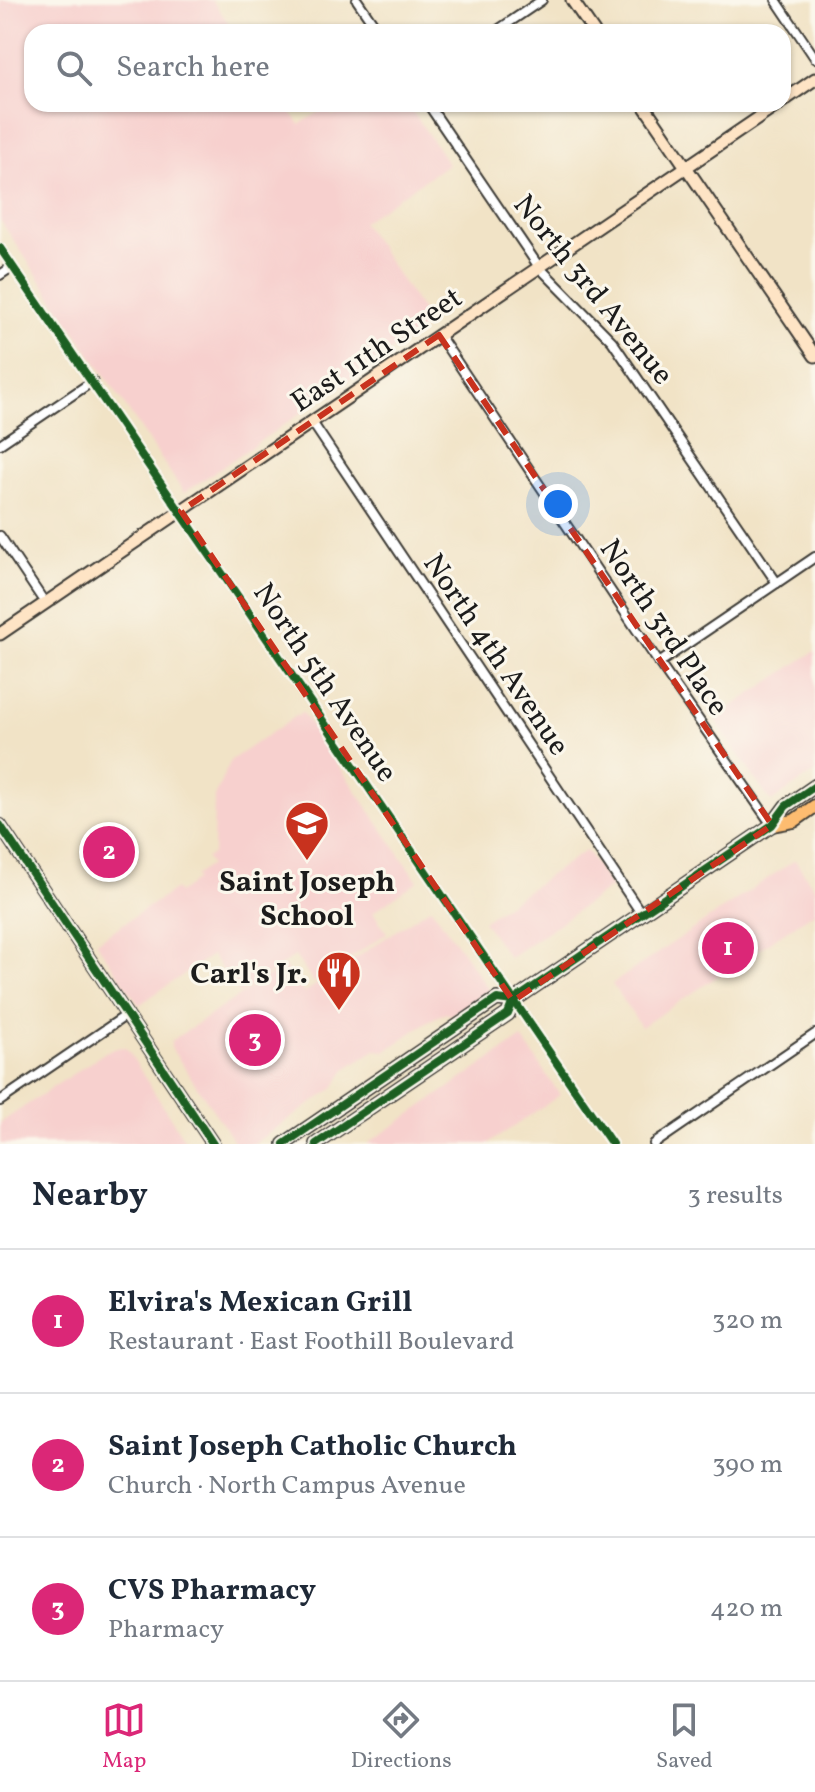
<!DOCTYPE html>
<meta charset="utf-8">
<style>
body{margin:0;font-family:Vollkorn,serif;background:#f2f2f3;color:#1f2937}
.you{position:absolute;left:558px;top:504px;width:28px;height:28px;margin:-20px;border:6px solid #fff;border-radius:50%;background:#1a73e8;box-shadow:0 0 0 12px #1a73e833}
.badge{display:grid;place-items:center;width:52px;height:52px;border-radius:50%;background:#db2777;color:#fff;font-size:26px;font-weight:700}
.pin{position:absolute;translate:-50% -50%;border:4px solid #fff;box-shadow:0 2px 8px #0006}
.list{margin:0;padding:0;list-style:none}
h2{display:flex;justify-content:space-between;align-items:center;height:104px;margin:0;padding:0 32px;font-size:34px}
h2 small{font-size:26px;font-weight:400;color:#747a83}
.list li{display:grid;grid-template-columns:52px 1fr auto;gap:24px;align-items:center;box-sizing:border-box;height:144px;padding:0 32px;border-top:2px solid #e0e1e3}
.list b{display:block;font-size:30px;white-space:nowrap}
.list p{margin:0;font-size:26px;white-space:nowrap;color:#747a83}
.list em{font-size:26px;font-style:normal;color:#747a83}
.icon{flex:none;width:44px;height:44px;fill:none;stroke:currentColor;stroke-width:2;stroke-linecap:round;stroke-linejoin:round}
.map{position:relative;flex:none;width:815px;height:1144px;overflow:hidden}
.search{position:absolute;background:#fff;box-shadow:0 2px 6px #0004;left:24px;right:24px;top:24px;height:88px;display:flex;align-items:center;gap:20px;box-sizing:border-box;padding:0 28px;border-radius:24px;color:#747a83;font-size:30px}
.sheet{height:536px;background:#fff}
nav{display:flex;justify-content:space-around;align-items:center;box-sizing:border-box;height:112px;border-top:2px solid #e0e1e3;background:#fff;font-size:22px;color:#747a83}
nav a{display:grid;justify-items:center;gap:4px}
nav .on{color:#db2777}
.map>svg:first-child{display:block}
.built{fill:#f7d0ce}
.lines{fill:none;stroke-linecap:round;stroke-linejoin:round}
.street-casing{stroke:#3c3a36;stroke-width:12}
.secondary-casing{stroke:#3c3a36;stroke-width:15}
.primary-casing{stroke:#3c3a36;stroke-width:16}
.street{stroke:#fff;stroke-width:8}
.secondary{stroke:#fee4c5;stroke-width:11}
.primary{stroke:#fdbc6f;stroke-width:12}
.cycleway-casing{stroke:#fbf7ec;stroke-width:13}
.cycleway{stroke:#1b5e20;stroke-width:8}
.marked{fill:none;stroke:#c8321e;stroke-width:6;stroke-dasharray:16 10;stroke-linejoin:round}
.labels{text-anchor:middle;stroke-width:6;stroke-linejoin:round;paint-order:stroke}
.street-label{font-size:30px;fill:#1c1c1c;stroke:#fbf7ec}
.poi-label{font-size:30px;font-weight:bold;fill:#1c1c1c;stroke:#fbf7ec}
</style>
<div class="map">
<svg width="815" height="1144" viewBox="0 0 815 1144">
<rect width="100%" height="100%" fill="#fbf7ec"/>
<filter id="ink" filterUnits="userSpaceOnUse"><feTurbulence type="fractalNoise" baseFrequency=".0125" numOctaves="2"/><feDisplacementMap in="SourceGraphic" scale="16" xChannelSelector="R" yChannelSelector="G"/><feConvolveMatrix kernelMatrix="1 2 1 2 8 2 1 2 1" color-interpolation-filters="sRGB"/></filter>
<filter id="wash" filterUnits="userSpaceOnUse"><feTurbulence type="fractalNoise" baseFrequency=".006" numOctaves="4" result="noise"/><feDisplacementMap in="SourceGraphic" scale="32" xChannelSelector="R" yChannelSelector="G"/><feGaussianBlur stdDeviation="1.8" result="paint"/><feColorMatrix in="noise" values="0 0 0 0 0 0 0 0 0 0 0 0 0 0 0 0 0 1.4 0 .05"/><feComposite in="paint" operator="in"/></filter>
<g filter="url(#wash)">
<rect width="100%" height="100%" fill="#f1e3c6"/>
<g class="built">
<polygon points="0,0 212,0 235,32 32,32 32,104 285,104 300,124 327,107 333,116 351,104 408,104 448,164 362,222 431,324 184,493 0,220"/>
<polygon points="815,651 815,772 771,802 716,722 718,716"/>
<polygon points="302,712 418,881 373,912 387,933 314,983 295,956 239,994 212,955 139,1005 96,942 175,889 178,893 196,880 194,876 210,865 206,858 213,854 214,797 231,760"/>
<polygon points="586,850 611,887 509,958 483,921"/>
<polygon points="795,860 815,889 815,912 641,1027 612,984"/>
<polygon points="431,907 489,990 451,1015 445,1013 428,1021 386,1051 375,1050 347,1068 333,1089 253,1144 236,1144 171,1048 171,1041 284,966 304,993"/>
<polygon points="522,1038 560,1095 488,1144 367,1144"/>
<polygon points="121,1047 127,1049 187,1144 0,1144 0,1123 107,1051"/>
</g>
</g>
<g filter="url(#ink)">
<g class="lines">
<g class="street-casing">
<g id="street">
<polyline points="357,0 379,32"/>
<polyline points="776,0 815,58"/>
<polyline points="495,32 542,0"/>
<polyline points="428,104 539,267 612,341 777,583"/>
<polyline points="0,248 612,1144"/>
<polyline points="0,275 12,267"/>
<polyline points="439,335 659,663 772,825"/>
<polyline points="312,422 641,913"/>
<polyline points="0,444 93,381"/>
<polyline points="0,536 45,603"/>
<polyline points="659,663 815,557"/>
<polyline points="0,1101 128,1014"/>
<polyline points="654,1144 815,1034"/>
</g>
</g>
<g class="secondary-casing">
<g id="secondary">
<polyline points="572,0 594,32"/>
<polyline points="783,101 815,79"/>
<polyline points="643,104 815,356"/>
<polyline points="0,634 779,104"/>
<polyline points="0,825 213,1144"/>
</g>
</g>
<g class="primary-casing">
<g id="primary">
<polyline points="772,825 794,821 815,806"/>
<polyline points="284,1144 497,999 513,1001"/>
<polyline points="316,1144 508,1014 513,1001 772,825 786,806 815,786"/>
</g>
</g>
<use href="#street" class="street"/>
<use href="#secondary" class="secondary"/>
<use href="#primary" class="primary"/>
<g class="cycleway-casing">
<g id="cycleway">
<polyline points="0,248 612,1144"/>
<polyline points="0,825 213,1144"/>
<polyline points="284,1144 497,999 513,1001"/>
<polyline points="316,1144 508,1014 513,1001 772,825 786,806 815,786"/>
</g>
</g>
<use href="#cycleway" class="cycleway"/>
</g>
</g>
<path class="marked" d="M 439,335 L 772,825 L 513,1001 L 181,511 Z"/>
<defs>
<g id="school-pin" transform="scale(2.3)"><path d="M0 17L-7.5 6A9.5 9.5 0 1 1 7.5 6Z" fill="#c8321e" stroke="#fbf7ec"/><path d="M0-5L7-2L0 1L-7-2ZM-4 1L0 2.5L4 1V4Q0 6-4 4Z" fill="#fff"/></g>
<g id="restaurant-pin" transform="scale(2.3)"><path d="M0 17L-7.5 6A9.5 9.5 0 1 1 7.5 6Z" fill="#c8321e" stroke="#fbf7ec"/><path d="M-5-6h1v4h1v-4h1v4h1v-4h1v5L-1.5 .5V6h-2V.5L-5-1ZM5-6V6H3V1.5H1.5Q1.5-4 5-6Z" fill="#fff"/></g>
</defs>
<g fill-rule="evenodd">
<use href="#school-pin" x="307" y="823"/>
<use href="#restaurant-pin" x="339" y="973"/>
</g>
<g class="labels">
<g class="street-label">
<text transform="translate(594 289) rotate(51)" y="10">North 3rd Avenue</text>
<text transform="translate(376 349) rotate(-34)" y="10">East 11th Street</text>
<text transform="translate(665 627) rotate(56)" y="10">North 3rd Place</text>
<text transform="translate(497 654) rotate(56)" y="10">North 4th Avenue</text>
<text transform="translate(326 682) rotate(56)" y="10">North 5th Avenue</text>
</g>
<g class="poi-label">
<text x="307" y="891">Saint Joseph<tspan x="307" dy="34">School</tspan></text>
<text x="308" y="983" text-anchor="end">Carl's Jr.</text>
</g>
</g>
</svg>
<div class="you"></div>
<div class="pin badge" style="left:728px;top:948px">1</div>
<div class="pin badge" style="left:109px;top:852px">2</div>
<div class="pin badge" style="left:255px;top:1040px">3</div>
<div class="search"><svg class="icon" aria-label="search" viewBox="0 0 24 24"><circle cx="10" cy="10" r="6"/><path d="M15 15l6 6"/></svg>Search here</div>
</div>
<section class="sheet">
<h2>Nearby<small>3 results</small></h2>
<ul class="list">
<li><span class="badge">1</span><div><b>Elvira's Mexican Grill</b><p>Restaurant · East Foothill Boulevard</p></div><em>320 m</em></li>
<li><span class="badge">2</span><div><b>Saint Joseph Catholic Church</b><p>Church · North Campus Avenue</p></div><em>390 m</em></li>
<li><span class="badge">3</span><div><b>CVS Pharmacy</b><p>Pharmacy</p></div><em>420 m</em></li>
</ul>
</section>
<nav>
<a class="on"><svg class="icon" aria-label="map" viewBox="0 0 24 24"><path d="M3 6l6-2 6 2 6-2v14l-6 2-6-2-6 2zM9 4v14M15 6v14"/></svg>Map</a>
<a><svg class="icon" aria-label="directions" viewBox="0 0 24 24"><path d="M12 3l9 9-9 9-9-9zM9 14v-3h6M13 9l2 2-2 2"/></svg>Directions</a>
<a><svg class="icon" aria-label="saved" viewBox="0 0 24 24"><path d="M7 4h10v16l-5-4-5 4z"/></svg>Saved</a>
</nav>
